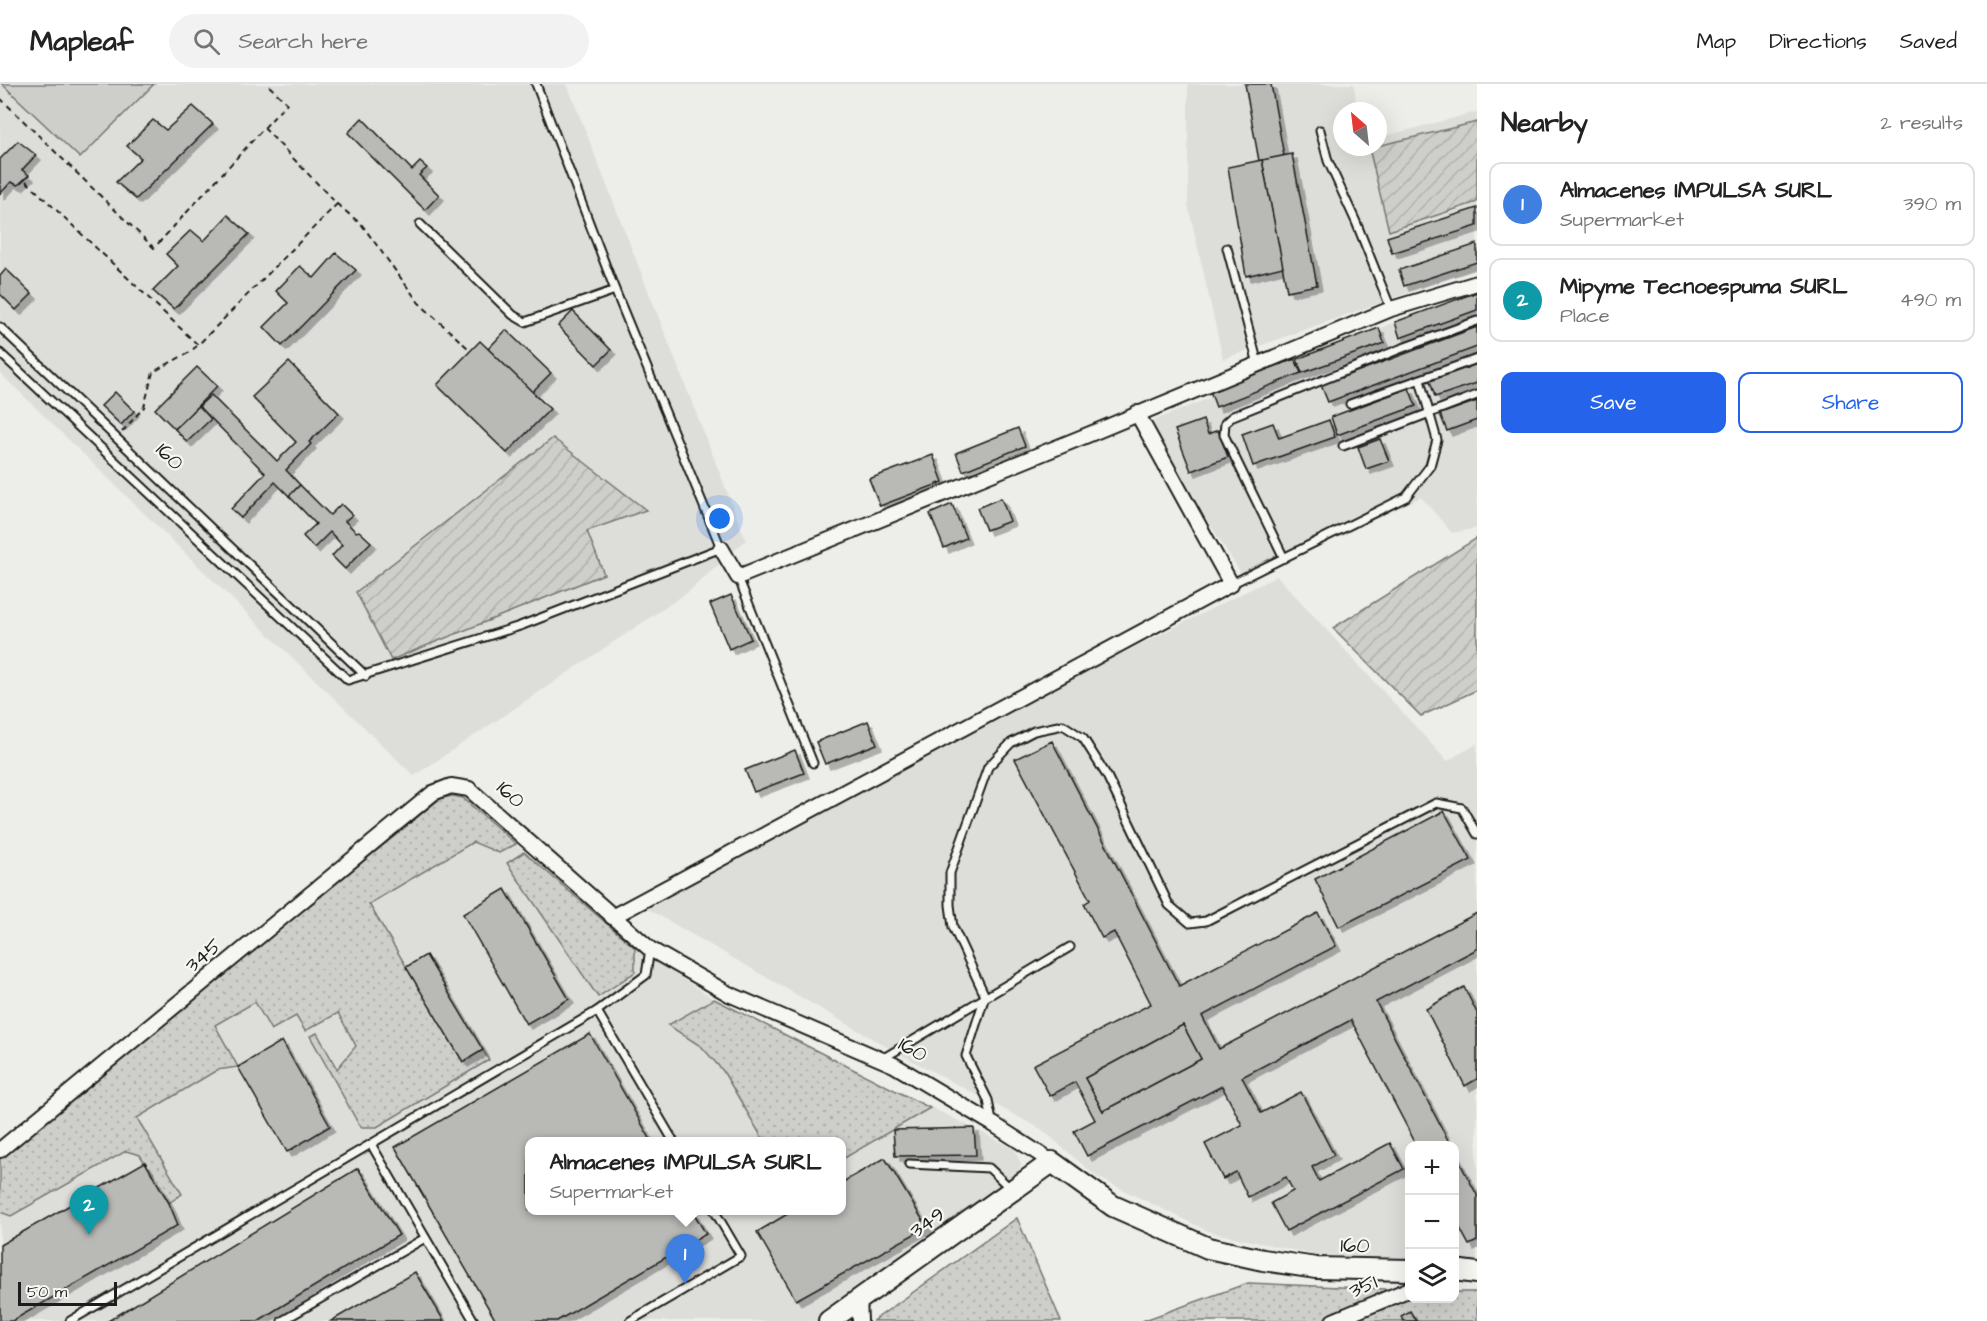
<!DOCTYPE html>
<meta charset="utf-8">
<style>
body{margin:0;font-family:"Architects Daughter",sans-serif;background:#f2f2f2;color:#222}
.controls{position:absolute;right:18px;bottom:18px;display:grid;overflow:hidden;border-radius:12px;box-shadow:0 6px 24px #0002}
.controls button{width:54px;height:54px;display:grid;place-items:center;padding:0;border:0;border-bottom:2px solid #e0e0e0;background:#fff;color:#222;font:30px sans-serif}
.compass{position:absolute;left:1333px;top:18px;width:54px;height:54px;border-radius:50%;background:#fff;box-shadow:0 6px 24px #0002;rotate:332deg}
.scale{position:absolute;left:18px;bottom:15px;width:99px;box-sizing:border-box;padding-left:6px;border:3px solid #1c1c1c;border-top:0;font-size:16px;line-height:21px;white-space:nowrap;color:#1c1c1c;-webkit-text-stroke:4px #f6f6f2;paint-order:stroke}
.you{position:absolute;left:720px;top:435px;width:21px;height:21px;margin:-15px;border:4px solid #fff;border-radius:50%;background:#1a73e8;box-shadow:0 0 0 9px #1a73e833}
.badge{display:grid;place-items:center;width:39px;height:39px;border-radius:50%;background:#2563eb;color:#fff;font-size:20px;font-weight:700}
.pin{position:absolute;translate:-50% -50px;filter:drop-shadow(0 2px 3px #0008)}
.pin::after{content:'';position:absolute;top:32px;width:21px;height:18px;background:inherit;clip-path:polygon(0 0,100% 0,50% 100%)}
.popup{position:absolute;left:525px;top:1053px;width:321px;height:78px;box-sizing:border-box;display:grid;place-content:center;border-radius:12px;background:#fff;filter:drop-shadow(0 2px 4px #0005);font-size:20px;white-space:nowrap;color:#767676}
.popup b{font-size:22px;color:#222}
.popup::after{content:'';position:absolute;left:50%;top:100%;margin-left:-12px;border:12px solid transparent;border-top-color:#fff}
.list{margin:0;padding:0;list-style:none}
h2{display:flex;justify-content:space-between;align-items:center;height:78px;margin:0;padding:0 24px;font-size:26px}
h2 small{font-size:20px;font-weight:400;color:#767676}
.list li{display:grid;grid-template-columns:39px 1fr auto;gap:18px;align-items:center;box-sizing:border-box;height:84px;margin:0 12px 12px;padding:0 12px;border:2px solid #e0e0e0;border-radius:12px}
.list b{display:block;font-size:22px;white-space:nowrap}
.list p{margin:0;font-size:20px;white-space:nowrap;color:#767676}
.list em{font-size:20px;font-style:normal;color:#767676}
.actions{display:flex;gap:12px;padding:18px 24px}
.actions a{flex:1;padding:14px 0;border:2px solid #2563eb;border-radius:12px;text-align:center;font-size:21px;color:#2563eb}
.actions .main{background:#2563eb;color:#fff}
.icon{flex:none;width:33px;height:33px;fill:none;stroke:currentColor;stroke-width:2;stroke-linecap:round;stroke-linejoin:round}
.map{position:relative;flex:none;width:1477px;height:1237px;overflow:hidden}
header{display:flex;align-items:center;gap:36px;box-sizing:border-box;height:84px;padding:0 30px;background:#fff;border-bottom:2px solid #e0e0e0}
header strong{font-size:28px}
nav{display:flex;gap:33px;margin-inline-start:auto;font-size:21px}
.search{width:420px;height:54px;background:#f2f2f2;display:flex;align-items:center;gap:15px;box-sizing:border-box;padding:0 21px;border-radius:33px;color:#767676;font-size:22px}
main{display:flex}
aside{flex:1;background:#fff}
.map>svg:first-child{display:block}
.built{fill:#ddddda;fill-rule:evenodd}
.grass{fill:url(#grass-dots);stroke:#757574;stroke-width:1.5}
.garden{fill:url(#garden-furrows);stroke:#757574;stroke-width:1.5}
.pitch{fill:#cececb;stroke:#757574;stroke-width:1.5}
.building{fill:#b9b9b6;stroke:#1c1c1c;stroke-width:1.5;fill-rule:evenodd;filter:url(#shadow)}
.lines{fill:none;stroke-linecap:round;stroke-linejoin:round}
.lane-casing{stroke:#1c1c1c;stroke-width:11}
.street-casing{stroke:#1c1c1c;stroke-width:18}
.secondary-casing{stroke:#1c1c1c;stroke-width:24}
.path{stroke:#1c1c1c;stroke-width:2;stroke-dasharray:6 4.5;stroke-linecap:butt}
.lane{stroke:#f6f6f2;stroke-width:7}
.street{stroke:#f6f6f2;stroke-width:14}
.secondary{stroke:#f6f6f2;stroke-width:20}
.labels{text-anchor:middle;stroke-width:4.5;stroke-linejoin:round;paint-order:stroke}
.street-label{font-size:21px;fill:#1c1c1c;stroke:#f6f6f2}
</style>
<header>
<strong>Mapleaf</strong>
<div class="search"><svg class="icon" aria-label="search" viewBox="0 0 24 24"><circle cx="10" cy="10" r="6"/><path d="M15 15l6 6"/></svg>Search here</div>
<nav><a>Map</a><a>Directions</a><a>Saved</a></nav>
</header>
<main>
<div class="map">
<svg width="1477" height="1237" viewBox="0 0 1477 1237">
<defs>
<pattern id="grass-dots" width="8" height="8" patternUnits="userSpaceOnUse" patternTransform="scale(1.5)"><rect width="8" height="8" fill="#cececb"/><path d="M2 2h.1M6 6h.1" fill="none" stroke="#b0b0ae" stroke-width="1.8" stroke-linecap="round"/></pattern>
<pattern id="garden-furrows" width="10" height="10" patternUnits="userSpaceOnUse" patternTransform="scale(1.5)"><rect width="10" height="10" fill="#cececb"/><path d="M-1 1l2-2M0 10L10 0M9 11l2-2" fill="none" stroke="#b0b0ae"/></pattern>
<filter id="shadow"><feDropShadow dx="5" dy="5" stdDeviation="0" flood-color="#0004"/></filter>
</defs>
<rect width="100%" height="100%" fill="#edede9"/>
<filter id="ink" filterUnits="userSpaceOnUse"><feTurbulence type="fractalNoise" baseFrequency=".0167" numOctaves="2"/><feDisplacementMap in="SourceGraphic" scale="12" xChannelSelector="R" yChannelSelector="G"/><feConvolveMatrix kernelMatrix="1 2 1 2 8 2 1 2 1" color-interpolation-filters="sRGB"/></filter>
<g filter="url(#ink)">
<g class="built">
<polygon points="0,0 567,0 746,456 688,508 414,692 0,289"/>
<polygon points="1188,0 1354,0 1357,27 1342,27 1342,63 1378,63 1378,54 1477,28 1477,184 1223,275 1188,120"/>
<polygon points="1477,215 1477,444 1452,449 1421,413 1246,497 1161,364 1153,337 1395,238"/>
<polygon points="1277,492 1447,677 1477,660 1477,1176 1455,1176 1454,1062 1410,1062 1409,1174 1316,1171 1210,1148 1097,1093 1041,1045 894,967 646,824 1065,598"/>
<path d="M 453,712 L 463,714 L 635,864 L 714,915 L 1015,1065 L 1021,1081 L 1013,1107 L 827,1237 L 0,1237 L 0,1074 L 441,714 ZM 529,1058 L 841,1058 L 841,1126 L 529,1126 Z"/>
</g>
<g class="grass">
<polygon points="453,712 463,714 516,760 499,769 473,758 369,820 463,978 483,966 489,976 377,1043 362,1043 358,1039 310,952 317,949 337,985 356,962 338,929 305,947 296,932 271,946 255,918 215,941 238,983 217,986 137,1034 182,1110 169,1119 140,1071 126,1067 11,1132 0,1128 0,1074 441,714"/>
<polygon points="524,768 635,864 635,888 598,913 507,779"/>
<polygon points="714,915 930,1024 841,1076 841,1058 764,1057 723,987 702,963 668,941"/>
<polygon points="1017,1134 1061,1237 873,1237"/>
<polygon points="1248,1199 1409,1206 1410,1214 1454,1214 1455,1208 1477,1208 1477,1237 1142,1237"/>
</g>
<g class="garden">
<polygon points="1477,38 1477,118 1389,147 1369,64"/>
<polygon points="553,354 646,426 587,447 604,490 391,576 356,508"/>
<polygon points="1477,454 1477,606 1421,632 1333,544"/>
</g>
<polygon class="pitch" points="2,0 154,0 80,74"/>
<g class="building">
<polygon points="1245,0 1271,0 1284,72 1259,77"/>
<polygon points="193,22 213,40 136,115 116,98 141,74 127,62 153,36 166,46"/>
<polygon points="362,34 412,86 420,78 427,84 419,91 439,111 425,126 348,49"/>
<polygon points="18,57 36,71 22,86 29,91 18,101 11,98 0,110 0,75"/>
<polygon points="1292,70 1317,201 1287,207 1262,76"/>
<polygon points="1262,76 1283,183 1246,192 1228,83"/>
<polygon points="1477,124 1477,142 1392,169 1387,153"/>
<polygon points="228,131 249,150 174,225 153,207 178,182 166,170 191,146 204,157"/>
<polygon points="1477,160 1477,178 1404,202 1399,186"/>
<polygon points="336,169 356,186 282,262 264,243 288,219 276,207 300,182 314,194"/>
<polygon points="6,185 32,210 16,226 0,210 0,192"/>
<polygon points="1477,208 1477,226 1400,254 1395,238"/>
<polygon points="573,227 611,266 596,281 558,242"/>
<polygon points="1477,243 1477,263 1328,318 1321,301"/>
<polygon points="1379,244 1384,259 1302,289 1297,275"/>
<polygon points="506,246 551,289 532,308 488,265"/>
<polygon points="480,257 550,325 507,369 437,301"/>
<polygon points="1295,275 1301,289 1216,323 1210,307"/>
<polygon points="289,278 339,329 309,358 311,360 286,386 300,401 289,412 275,398 241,434 231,425 265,389 199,322 211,311 277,377 296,358 252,313"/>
<polygon points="1477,280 1477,299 1435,313 1430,297"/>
<polygon points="197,283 217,302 175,345 155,325"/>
<polygon points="1409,304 1416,322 1337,351 1331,333"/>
<polygon points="115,308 134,327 121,341 101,322"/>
<polygon points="1477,317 1477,336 1447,347 1440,330"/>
<polygon points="199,322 211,335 187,358 175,345"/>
<polygon points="1203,336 1208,350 1218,346 1228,373 1191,387 1175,346"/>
<polygon points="1329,336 1335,353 1253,382 1242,350 1273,339 1279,354"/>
<polygon points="1018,344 1025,362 963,387 956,369"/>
<polygon points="1380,355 1389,377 1366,385 1358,363"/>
<polygon points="933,371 943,398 880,422 869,395"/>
<polygon points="300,401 330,431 341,420 352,431 345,437 356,448 359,447 371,458 345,485 332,472 342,461 330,448 314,464 303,452 316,440 289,412"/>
<polygon points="1001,414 1010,437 986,446 977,424"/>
<polygon points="952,420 966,454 944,464 930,430"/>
<polygon points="731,511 751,555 729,565 710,520"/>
<polygon points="868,637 877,660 825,680 816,658"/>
<path d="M 1052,657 L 1179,902 L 1318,829 L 1336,862 L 1202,932 L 1219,965 L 1477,829 L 1477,865 L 1376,918 L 1451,1062 L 1417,1062 L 1351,936 L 1242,993 L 1261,1029 L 1301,1008 L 1334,1071 L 1312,1083 L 1319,1097 L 1390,1059 L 1404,1085 L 1286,1147 L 1271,1119 L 1293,1107 L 1286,1093 L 1248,1113 L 1236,1088 L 1223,1095 L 1205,1060 L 1242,1041 L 1222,1002 L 1087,1072 L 1074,1047 L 1095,1036 L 1075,998 L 1050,1012 L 1033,981 L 1151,920 L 1114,848 L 1102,854 L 1084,820 L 1090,816 L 1015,675 ZM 1183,941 L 1201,975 L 1103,1027 L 1085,994 Z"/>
<polygon points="795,666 804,689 754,708 745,686"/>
<polygon points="1444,727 1471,776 1339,843 1315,795"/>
<polygon points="505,805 569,915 526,940 463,830"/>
<polygon points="426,871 483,966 463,978 406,883"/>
<polygon points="1464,903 1477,929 1477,995 1465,1002 1426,925"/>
<polygon points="1183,941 1201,975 1103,1027 1085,994"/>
<polygon points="590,950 652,1058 529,1058 529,1126 692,1126 706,1150 557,1237 496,1237 395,1063"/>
<polygon points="282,957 330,1042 287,1068 238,983"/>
<polygon points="974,1044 976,1071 895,1072 893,1046"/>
<polygon points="1454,1068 1477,1111 1477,1157 1469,1161 1454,1133"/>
<polygon points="885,1074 927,1143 796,1216 757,1148 794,1126 841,1126 841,1099"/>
<polygon points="145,1078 169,1119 178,1141 12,1237 0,1237 0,1161"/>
<polygon points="358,1084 399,1151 277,1225 258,1237 108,1237"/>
<polygon points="415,1188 444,1237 331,1237"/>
<polygon points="1410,1227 1416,1237 1403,1237 1401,1232"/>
</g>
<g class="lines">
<g class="lane-casing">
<g id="lane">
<polyline points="1320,46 1328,77 1356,138 1391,225"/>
<polyline points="420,140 513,231 525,238 615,206"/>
<polyline points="1227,164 1258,280"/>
<polyline points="0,243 366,592"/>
<polyline points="0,269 348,596 520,542 721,464 615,206 536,0"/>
<polyline points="1350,320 1477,275"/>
<polyline points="1343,362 1477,311"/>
<polyline points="1284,474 1224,351 1225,339 1233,332 1400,265 1477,237"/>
<polyline points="738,493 813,679"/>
<polyline points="1231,500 1406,413 1430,382 1437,356 1420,296"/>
<polyline points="597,927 646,891 650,865"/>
<polyline points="882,975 1070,863"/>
<polyline points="992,1038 988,1016 966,972 985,912 953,843 950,821 950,789 988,683 1011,659 1034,647 1063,641 1083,654 1107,692 1169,821 1190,839 1206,837 1436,719 1462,724 1477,750"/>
<polyline points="371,1060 474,1237"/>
<polyline points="909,1080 989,1084 1011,1105"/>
<polyline points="70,1237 597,927 674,1058"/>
<polyline points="282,1237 425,1154"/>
<polyline points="630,1237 741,1172 714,1126"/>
</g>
</g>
<g class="street-casing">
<g id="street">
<polyline points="721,464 738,493 1090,350 1391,225 1477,199"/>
<polyline points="612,833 1231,500 1137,329"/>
<polyline points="0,1066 433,709 451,702 469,705 650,865 729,910 894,981 993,1040 1052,1078"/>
<polyline points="859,1215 860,1237"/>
<polyline points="1333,1237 1410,1205"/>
</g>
</g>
<g class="secondary-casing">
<g id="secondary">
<polyline points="1454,1186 1477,1189"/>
<polyline points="829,1237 1052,1078 1113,1122 1208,1164 1263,1176 1316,1184 1410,1186"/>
</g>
</g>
<g class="path">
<polyline points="0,14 154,164 287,19 267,0"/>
<polyline points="26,97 198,261 337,120 264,44"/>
<polyline points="337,120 362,141 419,219 469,265"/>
<polyline points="122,348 144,323 153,288 188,269 197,262"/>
</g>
<use href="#lane" class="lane"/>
<use href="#street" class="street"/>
<use href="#secondary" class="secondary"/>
</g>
</g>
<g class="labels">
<g class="street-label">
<text transform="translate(170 372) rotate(44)" y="7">160</text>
<text transform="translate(511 710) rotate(42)" y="7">160</text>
<text transform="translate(203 871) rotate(-40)" y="7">345</text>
<text transform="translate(913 965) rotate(29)" y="7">160</text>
<text transform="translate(927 1138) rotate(-35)" y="7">349</text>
<text transform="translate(1355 1161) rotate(1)" y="7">160</text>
<text transform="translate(1363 1202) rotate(-23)" y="7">351</text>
</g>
</g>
</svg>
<div class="controls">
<button>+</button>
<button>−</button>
<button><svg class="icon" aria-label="layers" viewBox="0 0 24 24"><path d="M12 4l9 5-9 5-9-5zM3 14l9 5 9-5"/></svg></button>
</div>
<svg class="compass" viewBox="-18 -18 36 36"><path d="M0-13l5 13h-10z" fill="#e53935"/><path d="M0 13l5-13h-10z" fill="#767676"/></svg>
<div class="scale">50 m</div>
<div class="you"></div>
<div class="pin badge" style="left:685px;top:1200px;background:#3f7fe0">1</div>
<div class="popup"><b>Almacenes IMPULSA SURL</b>Supermarket</div>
<div class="pin badge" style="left:89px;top:1151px;background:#0f9aa8">2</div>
</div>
<aside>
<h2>Nearby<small>2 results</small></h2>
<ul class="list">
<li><span class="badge" style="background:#3f7fe0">1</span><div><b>Almacenes IMPULSA SURL</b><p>Supermarket</p></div><em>390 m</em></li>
<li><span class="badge" style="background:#0f9aa8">2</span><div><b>Mipyme Tecnoespuma SURL</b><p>Place</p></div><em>490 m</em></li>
</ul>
<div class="actions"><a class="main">Save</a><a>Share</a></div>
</aside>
</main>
